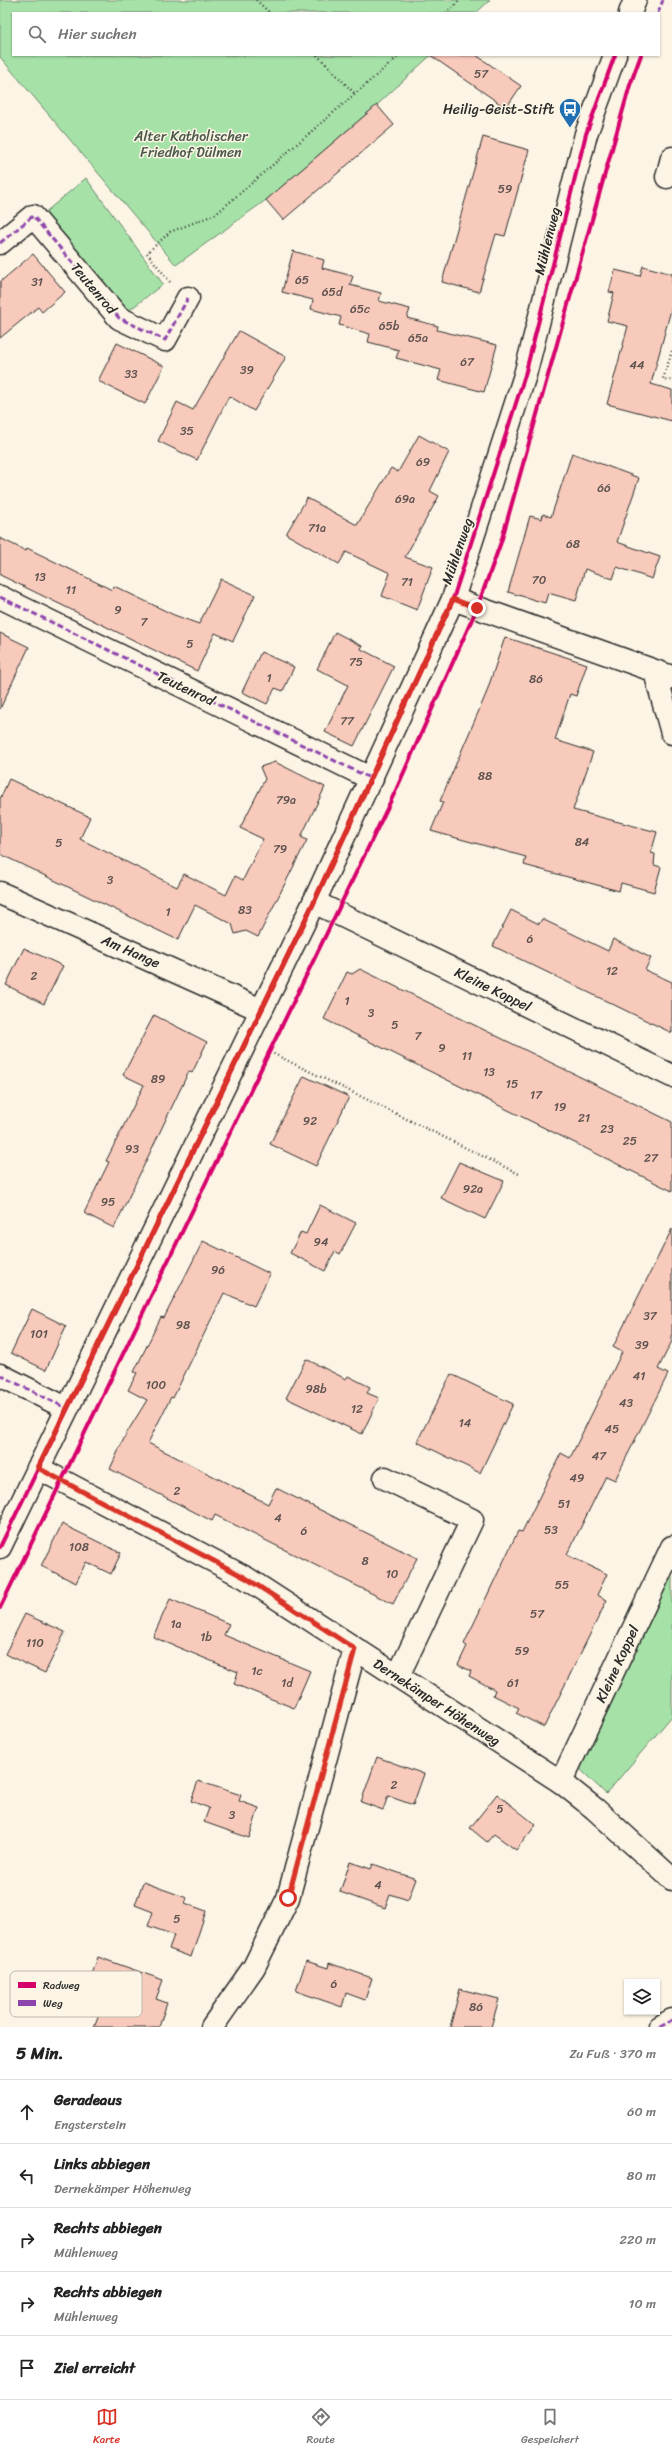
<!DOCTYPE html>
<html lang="de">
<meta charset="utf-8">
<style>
body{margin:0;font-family:Sriracha,sans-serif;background:#f6f6f6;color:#222}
.controls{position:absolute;right:12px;bottom:12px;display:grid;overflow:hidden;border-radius:0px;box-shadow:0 1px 3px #0004}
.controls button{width:36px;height:36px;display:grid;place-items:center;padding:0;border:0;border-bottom:1px solid #e0e0e0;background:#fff;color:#222;font:20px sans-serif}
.stop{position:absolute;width:12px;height:12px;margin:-9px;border:3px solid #d93025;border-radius:50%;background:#fff}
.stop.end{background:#d93025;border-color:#fff;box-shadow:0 1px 4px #0008}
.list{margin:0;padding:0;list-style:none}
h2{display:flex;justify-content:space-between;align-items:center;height:52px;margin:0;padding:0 16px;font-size:17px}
h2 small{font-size:13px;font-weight:400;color:#767676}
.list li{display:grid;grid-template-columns:26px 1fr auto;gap:12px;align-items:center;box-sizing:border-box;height:64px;padding:0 16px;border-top:1px solid #e0e0e0}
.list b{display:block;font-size:15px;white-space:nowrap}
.list p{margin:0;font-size:13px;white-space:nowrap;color:#767676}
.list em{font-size:13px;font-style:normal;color:#767676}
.icon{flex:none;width:22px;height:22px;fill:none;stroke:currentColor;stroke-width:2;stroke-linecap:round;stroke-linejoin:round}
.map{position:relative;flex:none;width:672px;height:2027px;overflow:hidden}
.search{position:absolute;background:#fff;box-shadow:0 1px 3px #0004;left:12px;right:12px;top:12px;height:44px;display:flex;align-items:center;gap:10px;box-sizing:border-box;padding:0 14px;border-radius:0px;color:#767676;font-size:15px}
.sheet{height:372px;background:#fff}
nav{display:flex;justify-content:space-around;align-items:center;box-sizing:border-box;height:56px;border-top:1px solid #e0e0e0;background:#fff;font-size:11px;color:#767676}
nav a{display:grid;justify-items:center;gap:2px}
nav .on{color:#d93025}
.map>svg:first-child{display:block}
.green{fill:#a6e2a8;stroke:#68866a}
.building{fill:#f8cabc;stroke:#2b2b2b}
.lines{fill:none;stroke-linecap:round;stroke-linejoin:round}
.minor-casing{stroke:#2b2b2b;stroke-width:25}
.path{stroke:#2b2b2b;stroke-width:2.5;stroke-dasharray:1 3;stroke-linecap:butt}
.minor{stroke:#fcf5e5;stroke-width:22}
.quiet{stroke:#8e44ad;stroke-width:3;stroke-dasharray:6 3;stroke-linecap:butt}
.cycleway-casing{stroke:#fcf5e5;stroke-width:6}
.cycleway{stroke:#d6006c;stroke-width:4}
.route{stroke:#d93025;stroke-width:5}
.labels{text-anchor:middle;stroke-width:3;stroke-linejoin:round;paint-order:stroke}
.number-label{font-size:12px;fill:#5e534f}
.poi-label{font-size:14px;fill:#2b2b2b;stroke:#fcf5e5;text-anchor:end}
.park-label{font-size:14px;fill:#4a594a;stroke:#fcf5e5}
.street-label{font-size:14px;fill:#2b2b2b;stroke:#fcf5e5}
.key{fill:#fcf5e5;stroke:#bdb8ad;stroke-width:1}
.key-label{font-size:11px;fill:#2b2b2b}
</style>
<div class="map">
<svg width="672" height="2027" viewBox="0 0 672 2027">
<rect width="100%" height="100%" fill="#fcf5e5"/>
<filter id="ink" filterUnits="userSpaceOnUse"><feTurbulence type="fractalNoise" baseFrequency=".025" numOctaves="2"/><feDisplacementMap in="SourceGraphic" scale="8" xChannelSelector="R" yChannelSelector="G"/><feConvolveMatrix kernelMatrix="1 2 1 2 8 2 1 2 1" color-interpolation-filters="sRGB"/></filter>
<g filter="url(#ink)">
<g class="green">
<polygon points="0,0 490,0 476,13 13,13 13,55 431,55 377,105 266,200 176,265 0,57"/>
<polygon points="86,178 163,284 127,312 43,214"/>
<polygon points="672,1572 672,1716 606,1794 580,1769"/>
</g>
<g class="building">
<polygon points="430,55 476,55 521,86 506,108"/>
<polygon points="377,105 394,125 283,220 266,200"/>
<polygon points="483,137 529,150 505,236 496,234 479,292 442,282"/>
<polygon points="293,251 324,260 322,268 353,276 350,285 381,293 379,301 410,309 407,318 438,326 437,330 497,345 484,392 438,380 441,370 396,358 399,350 368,342 370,334 339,325 341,317 311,309 313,300 282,292"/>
<polygon points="33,254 65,292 42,312 38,307 0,338 0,282"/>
<polygon points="643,266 672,274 672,306 651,384 672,390 672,421 607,404 628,326 607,321 614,293 609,292 615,270 640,276"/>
<polygon points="239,331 286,357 254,411 229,396 197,460 158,441 177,402 193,410"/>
<polygon points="117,343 164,366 145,404 98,381"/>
<polygon points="419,435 449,452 430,491 439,496 405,557 433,567 417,610 382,596 390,573 346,552 339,564 286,534 307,498 357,525 391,468 398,472"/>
<polygon points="572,453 639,478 617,542 660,557 652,579 617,567 613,579 585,569 576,601 548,593 545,603 508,592 530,516 542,519 543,514 551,517"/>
<polygon points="0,538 26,551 27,548 112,590 114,586 174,615 199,624 221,579 255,595 233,641 215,633 197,671 0,575"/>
<polygon points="335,632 362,646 361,649 394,666 354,746 325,732 348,685 317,669"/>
<polygon points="0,633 29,647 0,709"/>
<polygon points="505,637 587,664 576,696 570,694 555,740 593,752 573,810 657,832 651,853 655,854 654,865 661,867 654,892 621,883 619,891 524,865 526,857 431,831 443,802 440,801 486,694"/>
<polygon points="261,652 294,667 283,691 275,688 267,704 242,692"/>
<polygon points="275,762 325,787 301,837 307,840 258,937 246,931 235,934 232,924 195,905 178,940 0,854 0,799 9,779 90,817 80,839 177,887 184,874 226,895 235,876 243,880 263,839 240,828 265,779 260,767"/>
<polygon points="511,910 539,924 542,919 608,951 613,939 651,958 645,970 672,982 672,1033 493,946"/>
<polygon points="24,948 63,966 44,1004 6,985"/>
<polygon points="360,969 672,1122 672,1191 324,1019 347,972 352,974"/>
<polygon points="154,1015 207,1042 192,1073 189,1071 114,1228 84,1213 109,1162 106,1161 144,1085 123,1075"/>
<polygon points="304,1076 349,1097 316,1166 270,1144"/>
<polygon points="459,1162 504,1181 485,1219 441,1198"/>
<polygon points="320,1205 356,1223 340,1254 335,1251 325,1271 290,1253 301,1232 306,1234"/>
<polygon points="672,1229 672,1341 658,1369 668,1374 615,1480 606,1476 567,1555 607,1574 597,1595 607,1600 544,1727 516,1713 519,1708 493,1695 495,1690 469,1676 471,1671 458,1665 467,1646 464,1644 518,1531 522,1532 561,1453 570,1458 609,1379 622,1352 613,1347"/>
<polygon points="203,1241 270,1274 254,1306 224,1293 173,1398 171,1397 148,1443 268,1504 276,1488 417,1558 393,1604 215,1515 212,1521 110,1469 126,1434 147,1400 128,1390 137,1373 134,1372 161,1317 164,1318"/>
<polygon points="32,1309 66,1326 46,1370 11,1353"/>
<polygon points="306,1359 346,1379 348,1376 370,1387 367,1393 379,1398 362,1434 286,1398"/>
<polygon points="451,1374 513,1404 480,1473 417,1442"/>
<polygon points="62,1524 121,1553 111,1574 86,1562 76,1583 41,1566"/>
<polygon points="170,1599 229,1624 224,1635 310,1671 294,1708 234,1684 238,1672 153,1637"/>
<polygon points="25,1614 65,1632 45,1673 5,1654"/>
<polygon points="377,1757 424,1774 413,1805 388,1796 383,1810 361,1802"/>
<polygon points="198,1781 241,1795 239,1801 259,1808 249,1838 204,1822 209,1808 191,1801"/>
<polygon points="497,1794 536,1825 516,1850 494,1834 487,1842 470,1828"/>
<polygon points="350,1862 371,1869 373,1864 416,1879 408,1900 390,1894 385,1908 340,1892"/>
<polygon points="143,1882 187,1898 185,1903 206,1911 191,1957 169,1949 174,1935 148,1926 153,1912 135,1905"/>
<polygon points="98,1957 163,1980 156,1999 167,2003 159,2027 94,2027 109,1987 90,1980"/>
<polygon points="306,1961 328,1968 329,1963 372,1978 365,2000 346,1993 342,2007 296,1991"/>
<polygon points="460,1989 499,1999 491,2027 450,2027"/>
</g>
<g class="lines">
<g class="minor-casing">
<g id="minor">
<polyline points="630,13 635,0"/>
<polyline points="667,177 672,158"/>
<polyline points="0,243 33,216 119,318 165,340 188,298"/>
<polyline points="0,597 372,779"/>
<polyline points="453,599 672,677"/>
<polyline points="655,672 672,733"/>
<polyline points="0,893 261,1010"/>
<polyline points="314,902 672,1076"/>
<polyline points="0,1375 66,1408"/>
<polyline points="38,1468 246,1578 561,1782 595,1809 672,1879"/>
<polyline points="385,1478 472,1520 398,1676"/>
<polyline points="0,1547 314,902 453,599 525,375 586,134 615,55"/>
<polyline points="561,1782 672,1547"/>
<polyline points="212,2027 254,1967 288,1898 355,1649"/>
<polyline points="660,2027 672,2020"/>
</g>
</g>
<g class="path">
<polyline points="256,0 270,13"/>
<polyline points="446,13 460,0"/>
<polyline points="317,55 356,95"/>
<polyline points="170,282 147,253 170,232 216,214 400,55"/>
<polyline points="672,351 663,379 672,381"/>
<polyline points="270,1052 519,1174"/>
</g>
<use href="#minor" class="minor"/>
<g class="quiet">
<polyline points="658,13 663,0"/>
<polyline points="0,243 33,216 119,318 165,340 188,298"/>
<polyline points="0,597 372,779"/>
<polyline points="0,1375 66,1408"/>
<polyline points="660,2027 672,2020"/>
</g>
<g class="cycleway-casing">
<g id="cycleway">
<polyline points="0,1547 314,902 453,599 525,375 586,134 615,55"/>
<polyline points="0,1608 396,790 477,608 501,542 630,85 641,55"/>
</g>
</g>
<use href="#cycleway" class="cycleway"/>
</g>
</g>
<g class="lines" filter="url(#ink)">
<polyline class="route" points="288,1898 355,1649 246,1578 38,1468 314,902 453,599 477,608"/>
</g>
<defs>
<g id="bus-pin" transform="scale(1.15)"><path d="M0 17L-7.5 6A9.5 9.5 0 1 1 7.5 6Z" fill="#1f6fb2" stroke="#fcf5e5"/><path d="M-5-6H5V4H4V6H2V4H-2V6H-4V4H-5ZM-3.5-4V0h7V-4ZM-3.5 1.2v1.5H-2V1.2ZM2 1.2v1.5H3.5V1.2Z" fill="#fff"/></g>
</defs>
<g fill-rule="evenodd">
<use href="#bus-pin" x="570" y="109"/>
</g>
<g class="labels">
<g class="number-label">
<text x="481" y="78">57</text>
<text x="505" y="193">59</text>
<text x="302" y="284">65</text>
<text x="37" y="286">31</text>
<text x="332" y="296">65d</text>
<text x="360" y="313">65c</text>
<text x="389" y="330">65b</text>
<text x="418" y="342">65a</text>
<text x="467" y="366">67</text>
<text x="637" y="369">44</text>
<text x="247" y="374">39</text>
<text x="131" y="378">33</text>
<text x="187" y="435">35</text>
<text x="423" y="466">69</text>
<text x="604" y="492">66</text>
<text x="405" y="503">69a</text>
<text x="317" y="532">71a</text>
<text x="573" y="548">68</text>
<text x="40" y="581">13</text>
<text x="539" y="584">70</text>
<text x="407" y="586">71</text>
<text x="71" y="594">11</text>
<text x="118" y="614">9</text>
<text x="144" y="626">7</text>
<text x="190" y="648">5</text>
<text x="356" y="666">75</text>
<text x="269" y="682">1</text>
<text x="536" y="683">86</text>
<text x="347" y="725">77</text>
<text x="485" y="780">88</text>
<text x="286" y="804">79a</text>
<text x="582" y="846">84</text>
<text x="59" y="847">5</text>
<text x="280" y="853">79</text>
<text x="110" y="884">3</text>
<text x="245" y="914">83</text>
<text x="168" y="916">1</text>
<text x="530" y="943">6</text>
<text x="612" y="975">12</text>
<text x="34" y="980">2</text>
<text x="347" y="1005">1</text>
<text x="371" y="1017">3</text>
<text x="395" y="1029">5</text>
<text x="418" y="1040">7</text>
<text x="442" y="1052">9</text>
<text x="467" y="1060">11</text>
<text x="489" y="1076">13</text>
<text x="158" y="1083">89</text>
<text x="512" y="1088">15</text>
<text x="536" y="1099">17</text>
<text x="560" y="1111">19</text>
<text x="584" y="1122">21</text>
<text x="310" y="1125">92</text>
<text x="607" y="1133">23</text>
<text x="630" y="1145">25</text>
<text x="132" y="1153">93</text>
<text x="651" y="1162">27</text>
<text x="473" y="1193">92a</text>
<text x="108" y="1206">95</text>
<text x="321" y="1246">94</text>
<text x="218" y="1274">96</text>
<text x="650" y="1320">37</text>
<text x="183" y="1329">98</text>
<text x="39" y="1338">101</text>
<text x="642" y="1349">39</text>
<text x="639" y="1380">41</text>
<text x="156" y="1389">100</text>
<text x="316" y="1393">98b</text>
<text x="626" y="1407">43</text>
<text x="357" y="1413">12</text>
<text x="465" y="1427">14</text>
<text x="612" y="1433">45</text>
<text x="599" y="1460">47</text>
<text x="577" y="1482">49</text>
<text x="177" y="1495">2</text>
<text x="564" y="1508">51</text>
<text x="278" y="1522">4</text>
<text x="551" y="1534">53</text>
<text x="304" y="1535">6</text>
<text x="79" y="1551">108</text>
<text x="365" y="1565">8</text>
<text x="392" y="1578">10</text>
<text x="562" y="1589">55</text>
<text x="537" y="1618">57</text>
<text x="176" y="1628">1a</text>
<text x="206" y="1641">1b</text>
<text x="35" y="1647">110</text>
<text x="522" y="1655">59</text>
<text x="257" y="1675">1c</text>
<text x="287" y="1687">1d</text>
<text x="513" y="1687">61</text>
<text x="394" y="1789">2</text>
<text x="500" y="1813">5</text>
<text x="232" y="1819">3</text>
<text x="378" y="1889">4</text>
<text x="177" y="1923">5</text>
<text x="334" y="1988">6</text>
<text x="476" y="2011">86</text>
</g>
<g class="poi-label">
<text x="554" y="114">Heilig-Geist-Stift</text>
</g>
<g class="park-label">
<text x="191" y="141">Alter Katholischer<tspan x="191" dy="16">Friedhof Dülmen</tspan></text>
</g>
<g class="street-label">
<text transform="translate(547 241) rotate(-76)" y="5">Mühlenweg</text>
<text transform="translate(94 288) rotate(50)" y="5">Teutenrod</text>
<text transform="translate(457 551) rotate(-71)" y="5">Mühlenweg</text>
<text transform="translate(186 688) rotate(26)" y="5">Teutenrod</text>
<text transform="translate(131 951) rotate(24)" y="5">Am Hange</text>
<text transform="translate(493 989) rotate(26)" y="5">Kleine Koppel</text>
<text transform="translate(617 1664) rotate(-65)" y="5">Kleine Koppel</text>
<text transform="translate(437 1702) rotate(33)" y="5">Dernekämper Höhenweg</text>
</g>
</g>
<rect x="10" y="1971" width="132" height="46" rx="6" class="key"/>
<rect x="18" y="1982" width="18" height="6" fill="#d6006c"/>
<rect x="18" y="2000" width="18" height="6" fill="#8e44ad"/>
<g class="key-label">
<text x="43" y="1989">Radweg</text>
<text x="43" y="2007">Weg</text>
</g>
</svg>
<div class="controls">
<button><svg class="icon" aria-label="layers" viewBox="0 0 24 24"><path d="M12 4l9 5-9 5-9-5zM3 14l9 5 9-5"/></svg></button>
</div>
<div class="stop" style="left:288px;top:1898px"></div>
<div class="stop end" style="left:477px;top:608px"></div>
<div class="search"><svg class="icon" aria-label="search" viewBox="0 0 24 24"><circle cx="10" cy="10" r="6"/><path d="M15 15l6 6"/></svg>Hier suchen</div>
</div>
<section class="sheet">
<h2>5 Min.<small>Zu Fuß · 370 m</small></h2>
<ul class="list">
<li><svg class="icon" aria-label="ahead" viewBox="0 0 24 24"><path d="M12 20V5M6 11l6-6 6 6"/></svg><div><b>Geradeaus</b><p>Engsterstein</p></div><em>60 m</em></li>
<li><svg class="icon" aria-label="left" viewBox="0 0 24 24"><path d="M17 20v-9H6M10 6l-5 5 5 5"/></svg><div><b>Links abbiegen</b><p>Dernekämper Höhenweg</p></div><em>80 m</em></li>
<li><svg class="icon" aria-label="right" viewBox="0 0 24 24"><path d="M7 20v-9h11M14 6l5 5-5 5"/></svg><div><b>Rechts abbiegen</b><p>Mühlenweg</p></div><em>220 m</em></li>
<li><svg class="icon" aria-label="right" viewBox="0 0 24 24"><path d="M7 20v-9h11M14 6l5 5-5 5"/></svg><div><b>Rechts abbiegen</b><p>Mühlenweg</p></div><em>10 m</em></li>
<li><svg class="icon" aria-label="arrive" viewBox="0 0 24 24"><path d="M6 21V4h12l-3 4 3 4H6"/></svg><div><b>Ziel erreicht</b></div></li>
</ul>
</section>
<nav>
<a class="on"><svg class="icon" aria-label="map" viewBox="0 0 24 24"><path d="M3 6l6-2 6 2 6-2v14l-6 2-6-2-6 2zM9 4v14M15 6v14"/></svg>Karte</a>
<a><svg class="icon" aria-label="directions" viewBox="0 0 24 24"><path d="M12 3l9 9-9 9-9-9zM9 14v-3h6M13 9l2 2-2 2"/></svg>Route</a>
<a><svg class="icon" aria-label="saved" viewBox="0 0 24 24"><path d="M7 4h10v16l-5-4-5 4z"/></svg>Gespeichert</a>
</nav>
